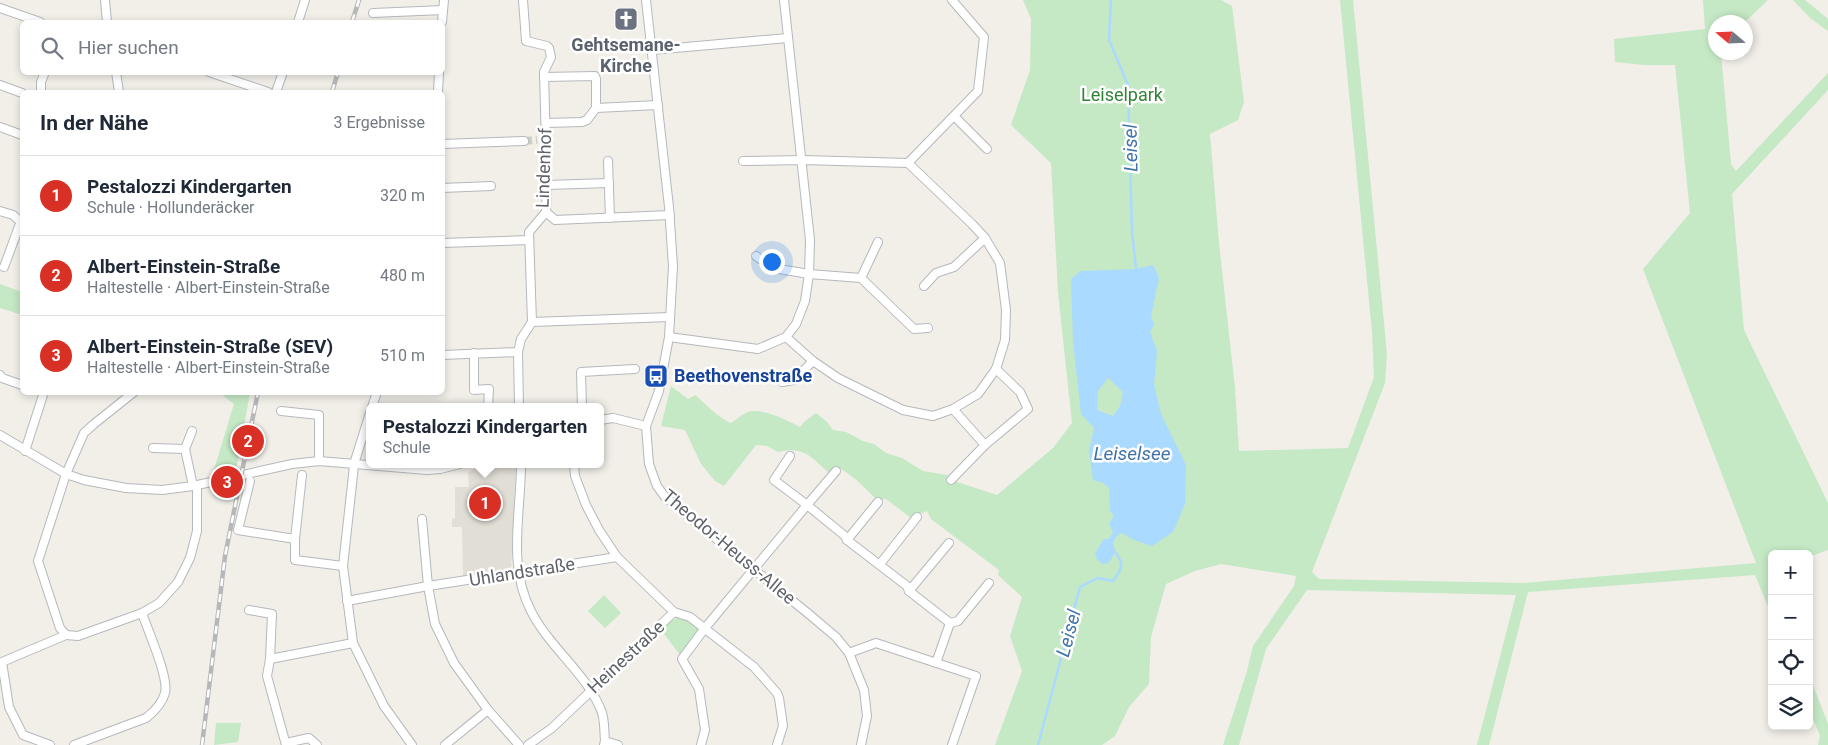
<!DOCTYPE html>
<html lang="de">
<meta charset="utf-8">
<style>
body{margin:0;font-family:Roboto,sans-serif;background:#f2f2f3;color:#1f2937}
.controls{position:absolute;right:15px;bottom:15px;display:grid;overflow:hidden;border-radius:8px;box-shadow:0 2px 8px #0003}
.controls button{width:45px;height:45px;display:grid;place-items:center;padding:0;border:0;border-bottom:1px solid #e0e1e3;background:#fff;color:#1f2937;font:25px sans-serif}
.compass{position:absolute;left:1708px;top:15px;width:45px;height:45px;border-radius:50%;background:#fff;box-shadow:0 2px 8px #0003;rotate:289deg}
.you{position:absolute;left:771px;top:261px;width:18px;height:18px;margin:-12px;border:4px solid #fff;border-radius:50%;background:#1a73e8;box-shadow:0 0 0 8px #1a73e833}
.badge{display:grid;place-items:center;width:32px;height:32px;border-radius:50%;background:#d93025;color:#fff;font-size:16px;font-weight:700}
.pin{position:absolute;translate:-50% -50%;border:2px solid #fff;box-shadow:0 1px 5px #0006}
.popup{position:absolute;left:366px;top:403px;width:238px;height:65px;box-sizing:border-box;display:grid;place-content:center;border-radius:8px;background:#fff;filter:drop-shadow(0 1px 4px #0005);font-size:16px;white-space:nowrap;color:#747a83}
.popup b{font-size:19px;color:#1f2937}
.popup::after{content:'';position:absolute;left:50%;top:100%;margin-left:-10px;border:10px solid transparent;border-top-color:#fff}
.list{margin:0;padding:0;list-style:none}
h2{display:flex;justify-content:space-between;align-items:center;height:65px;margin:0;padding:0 20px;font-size:21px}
h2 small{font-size:16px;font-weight:400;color:#747a83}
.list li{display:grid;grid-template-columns:32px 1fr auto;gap:15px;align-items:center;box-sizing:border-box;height:80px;padding:0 20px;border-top:1px solid #e0e1e3}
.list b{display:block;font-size:19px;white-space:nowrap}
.list p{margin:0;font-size:16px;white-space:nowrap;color:#747a83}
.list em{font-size:16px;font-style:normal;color:#747a83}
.icon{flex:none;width:28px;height:28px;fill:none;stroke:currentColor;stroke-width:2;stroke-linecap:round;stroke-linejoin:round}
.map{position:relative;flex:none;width:1828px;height:745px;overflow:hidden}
.search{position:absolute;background:#fff;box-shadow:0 2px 8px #0003;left:20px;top:20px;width:425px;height:55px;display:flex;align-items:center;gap:12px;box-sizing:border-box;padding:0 18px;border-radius:8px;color:#747a83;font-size:19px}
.panel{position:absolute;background:#fff;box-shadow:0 2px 8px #0003;left:20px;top:90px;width:425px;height:305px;border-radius:8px}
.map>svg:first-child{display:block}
.education{fill:#e1ded6}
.green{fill:#c5e8c5}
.water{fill:#aadaff;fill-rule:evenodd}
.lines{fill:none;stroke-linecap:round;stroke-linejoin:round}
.stream{stroke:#aadaff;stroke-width:2.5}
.minor-tunnel{stroke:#ccccc8;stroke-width:8;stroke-dasharray:8 4;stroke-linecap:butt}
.minor-casing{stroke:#b5b8bc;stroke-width:10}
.minor{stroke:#fff;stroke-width:8}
.rail-casing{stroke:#b6b7b8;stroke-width:4.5}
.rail{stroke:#fff;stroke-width:2.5;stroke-dasharray:8;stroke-linecap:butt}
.labels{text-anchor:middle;stroke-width:5;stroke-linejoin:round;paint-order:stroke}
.worship-label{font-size:18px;font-weight:bold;fill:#5b616d;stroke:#fff}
.park-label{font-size:18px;fill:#348238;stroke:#fff}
.street-label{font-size:18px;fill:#5f6368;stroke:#fff}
.transit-label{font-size:18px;font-weight:bold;fill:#164399;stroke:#fff;text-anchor:start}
.water-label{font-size:19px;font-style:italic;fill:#4174aa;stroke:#fff}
</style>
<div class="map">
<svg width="1828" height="745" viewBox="0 0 1828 745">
<rect width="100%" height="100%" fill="#f1efe8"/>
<polygon class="education" points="486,464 516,464 511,572 463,576 462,527 452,527 452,519 455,518 455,487 469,487 468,472"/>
<g class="green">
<path d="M 1023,0 L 1221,0 L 1232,6 L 1244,102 L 1238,120 L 1210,134 L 1219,243 L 1235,388 L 1239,451 L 1348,448 L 1374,377 L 1372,332 L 1340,0 L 1353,0 L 1387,354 L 1385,383 L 1312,572 L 1319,579 L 1524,583 L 1756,563 L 1643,269 L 1690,213 L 1675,65 L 1644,65 L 1615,62 L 1614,39 L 1705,29 L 1703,0 L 1768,0 L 1745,22 L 1716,22 L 1716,52 L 1721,53 L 1731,164 L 1736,171 L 1828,73 L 1828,90 L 1732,194 L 1744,330 L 1828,503 L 1828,550 L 1809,557 L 1809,554 L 1772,554 L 1772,569 L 1769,571 L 1772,577 L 1772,616 L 1755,575 L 1528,592 L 1489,745 L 1477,745 L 1516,595 L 1307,590 L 1266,649 L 1239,745 L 1223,745 L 1247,671 L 1253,646 L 1294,586 L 1296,576 L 1221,564 L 1195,571 L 1166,584 L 1151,637 L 1149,684 L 1129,707 L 1115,736 L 1102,745 L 995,745 L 1022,671 L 1010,636 L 1022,597 L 998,575 L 999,570 L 931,519 L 927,511 L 911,518 L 886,499 L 877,500 C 866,489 856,478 841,469 L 829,473 C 810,456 804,446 778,452 L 767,446 L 756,445 L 724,486 L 715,481 L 701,464 L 685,430 L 661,426 L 671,386 L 688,399 L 695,395 C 707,405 717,417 731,423 C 736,420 742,414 748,412 C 760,407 789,421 800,427 L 804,422 L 816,413 L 827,422 L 833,430 L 846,432 L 863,441 L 874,444 L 886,453 L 902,458 L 923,471 L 947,475 L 951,480 L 997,495 L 1053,448 L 1072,423 L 1058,292 L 1051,163 L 1011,125 L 1030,70 L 1031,19 Z"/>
<polygon points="1793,0 1805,0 1828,19 1828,31 1810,18"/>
<polygon points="0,284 22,292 22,315 0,308"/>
<polygon points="220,393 250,393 236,470 213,473 234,404"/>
<polygon points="604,595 621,613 605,628 588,611"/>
<polygon points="680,617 691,621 699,630 681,656 661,630 670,621"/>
<polygon points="1809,675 1828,724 1828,745 1818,745 1820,736 1809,709"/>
<polygon points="216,723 241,723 238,742 214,745"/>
</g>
<path class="water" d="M 1153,265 L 1159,278 L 1151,316 L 1154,325 L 1150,332 L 1157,351 L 1154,384 L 1161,414 L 1186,465 L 1185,504 L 1173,532 L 1152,546 L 1134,540 L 1122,533 L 1118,535 L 1113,542 L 1115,552 L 1109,563 L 1102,564 L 1097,559 L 1095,553 L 1104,539 L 1109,539 L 1113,532 L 1109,524 L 1114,516 L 1110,511 L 1109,488 L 1103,483 L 1093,480 L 1089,451 L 1094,428 L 1081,414 L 1073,342 L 1071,279 L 1081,271 L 1136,269 ZM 1108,378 L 1123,392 L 1120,406 L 1113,416 L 1097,410 L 1098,391 Z"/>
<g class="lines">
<g class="stream">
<polyline points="1111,0 1109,40 1128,85 1132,232 1136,269"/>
<path d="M 1038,745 L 1080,587 L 1098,578 L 1113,581 C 1122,569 1125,564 1115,552"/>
</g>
<polyline class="minor-tunnel" points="524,141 537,140"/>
<g class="minor-casing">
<g id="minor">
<polyline points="105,0 107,22"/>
<polyline points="646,0 669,207 673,266 669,337 659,391 646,426 649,464 657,486 665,497 810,615 836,637 849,653 864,690 867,716 861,745"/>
<polyline points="0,8 40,22"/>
<polyline points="373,13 443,10"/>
<polyline points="298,22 305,0"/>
<polyline points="442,22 444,0"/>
<polyline points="652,50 788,38"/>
<polyline points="116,72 119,92"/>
<polyline points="209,72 268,92"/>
<polyline points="544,77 595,76 596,79 596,108"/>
<polyline points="0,85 22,93"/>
<polyline points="41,92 41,82 45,72"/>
<polyline points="276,92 283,72"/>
<polyline points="438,92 439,72"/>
<polyline points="954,116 987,149"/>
<polyline points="546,123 582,122 587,120 596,108 658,105"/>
<polyline points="0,127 22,135"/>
<polyline points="442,144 524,141"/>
<polyline points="608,161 610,218"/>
<polyline points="743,161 803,160 908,163 972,224 985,238 1000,263 1006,310 1005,340 996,369 978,394 953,409 933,416 903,410 838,378 813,361 786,337"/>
<polyline points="908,163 978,91 984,37 952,0"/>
<polyline points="547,185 609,183"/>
<polyline points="442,188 491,186"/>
<polyline points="0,211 13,215 22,223"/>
<polyline points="546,212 555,220 670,215"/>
<polyline points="442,243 529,240"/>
<polyline points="756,256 773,268 809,274 861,278 914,329 928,328"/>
<polyline points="4,267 21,221"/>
<polyline points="861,278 878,242"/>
<polyline points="924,286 936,273 954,267 985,238"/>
<polyline points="532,322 670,317"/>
<polyline points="669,337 758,349 786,337 796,324 805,301 809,274 810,240 784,0"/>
<polyline points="474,353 474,390 489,389 488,407"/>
<polyline points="442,355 518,352"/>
<polyline points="0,375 2,378 22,385"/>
<polyline points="782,382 794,380 813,361"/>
<polyline points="134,392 94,424 84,433 66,474 38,561 60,628 66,635 78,636 142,613 159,603 178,582 190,558 197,531 197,486"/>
<polyline points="372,407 377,392"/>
<polyline points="519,407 518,352 521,339 532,322 529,232 546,212 547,185 544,72 551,57 549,48 547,46 526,41 523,0"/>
<polyline points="582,407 581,372 635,369"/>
<polyline points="953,409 985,445 1028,409 1020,392 996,369"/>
<polyline points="281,411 319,415 319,461"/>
<polyline points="370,413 354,464 353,475 343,566 353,643 384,706 412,745"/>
<polyline points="600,420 613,418 646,426"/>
<polyline points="0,435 66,474 84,480 126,488 162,490 193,486 292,464 319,461 427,470 440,469 460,464"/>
<polyline points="153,448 185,449 193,486"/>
<polyline points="185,449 192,431"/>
<polyline points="25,451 44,392"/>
<polyline points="790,456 774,480 807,505 836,471"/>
<path d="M 521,464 C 521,513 507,565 531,611 C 549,647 586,673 601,710 C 605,719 604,731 605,741 L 604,745"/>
<polyline points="574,464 575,476 586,505 599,530 617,557 674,612 690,617 754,667 777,693 779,698 783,726 777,745"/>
<polyline points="302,475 295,539 295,560 343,566"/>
<polyline points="951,480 985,445"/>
<polyline points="250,481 238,530 295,539"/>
<polyline points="422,519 428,586 435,624 454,663 488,710"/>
<polyline points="847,540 878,502"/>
<polyline points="880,564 917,517"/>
<polyline points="909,591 949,543"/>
<polyline points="347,601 428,586 617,557"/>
<polyline points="249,610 272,614 270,659 353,643"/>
<polyline points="950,623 958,621 989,583"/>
<polyline points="849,653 876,643 976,676 952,745"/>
<polyline points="270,659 267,676 286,745"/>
<polyline points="605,741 618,745"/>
<polyline points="286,743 309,738 317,745"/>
<polyline points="50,745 23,735 9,707 2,662 66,635"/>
<path d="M 74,745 L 146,718 C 155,711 162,704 165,693 C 169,677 148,631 142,613"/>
<polyline points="445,745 488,710 519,745"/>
<polyline points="528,745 552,728 674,612"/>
<polyline points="701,745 705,730 699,689 682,659 705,628 807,505 845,536 847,540 907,586 909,591 950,623 936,663"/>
</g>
</g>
<use href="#minor" class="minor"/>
<g class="rail-casing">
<g id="rail">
<polyline points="352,22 359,0"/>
<polyline points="332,92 338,72"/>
<polyline points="202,745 225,556 258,392"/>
</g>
</g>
<use href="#rail" class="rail"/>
</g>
<defs>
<g id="church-square" transform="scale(1.25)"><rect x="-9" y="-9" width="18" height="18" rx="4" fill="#6b7280" stroke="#fff"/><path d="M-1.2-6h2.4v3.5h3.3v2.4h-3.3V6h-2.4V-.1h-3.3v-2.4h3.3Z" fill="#fff"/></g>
<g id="bus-square" transform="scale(1.25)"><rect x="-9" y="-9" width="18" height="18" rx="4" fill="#1a4fb4" stroke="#fff"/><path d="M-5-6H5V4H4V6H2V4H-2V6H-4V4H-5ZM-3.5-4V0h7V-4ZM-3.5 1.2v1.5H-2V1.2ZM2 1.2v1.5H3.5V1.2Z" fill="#fff"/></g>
</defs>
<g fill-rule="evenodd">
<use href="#church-square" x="626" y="19"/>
<use href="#bus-square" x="656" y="376"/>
</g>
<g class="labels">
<g class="worship-label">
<text x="626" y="51">Gehtsemane-<tspan x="626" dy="21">Kirche</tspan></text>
</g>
<g class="park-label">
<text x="1122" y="101">Leiselpark</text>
</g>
<g class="street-label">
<text transform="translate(544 168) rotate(-88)" y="6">Lindenhof</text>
<text transform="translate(729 547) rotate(40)" y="6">Theodor-Heuss-Allee</text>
<text transform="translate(522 572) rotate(-9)" y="6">Uhlandstraße</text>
<text transform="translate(626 657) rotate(-43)" y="6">Heinestraße</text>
</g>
<g class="transit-label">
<text x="674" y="382">Beethovenstraße</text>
</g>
<g class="water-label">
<text transform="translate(1130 148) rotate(-91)" y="7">Leisel</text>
<text x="1132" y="460">Leiselsee</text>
<text transform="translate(1068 633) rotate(-75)" y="7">Leisel</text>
</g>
</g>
</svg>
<div class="controls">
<button>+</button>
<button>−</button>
<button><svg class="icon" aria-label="locate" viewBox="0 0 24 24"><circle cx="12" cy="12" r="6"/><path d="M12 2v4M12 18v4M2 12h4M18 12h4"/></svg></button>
<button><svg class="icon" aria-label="layers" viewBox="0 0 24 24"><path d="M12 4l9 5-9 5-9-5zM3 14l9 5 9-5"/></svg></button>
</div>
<svg class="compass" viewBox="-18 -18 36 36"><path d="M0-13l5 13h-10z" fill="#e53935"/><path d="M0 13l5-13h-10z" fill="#747a83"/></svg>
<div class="you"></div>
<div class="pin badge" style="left:485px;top:503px">1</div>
<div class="popup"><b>Pestalozzi Kindergarten</b>Schule</div>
<div class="pin badge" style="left:248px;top:441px">2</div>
<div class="pin badge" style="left:227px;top:482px">3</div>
<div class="search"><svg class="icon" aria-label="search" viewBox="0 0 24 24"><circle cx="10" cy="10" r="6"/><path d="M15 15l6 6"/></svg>Hier suchen</div>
<section class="panel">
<h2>In der Nähe<small>3 Ergebnisse</small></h2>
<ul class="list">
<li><span class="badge">1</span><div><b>Pestalozzi Kindergarten</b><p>Schule · Hollunderäcker</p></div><em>320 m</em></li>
<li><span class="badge">2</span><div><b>Albert-Einstein-Straße</b><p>Haltestelle · Albert-Einstein-Straße</p></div><em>480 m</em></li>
<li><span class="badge">3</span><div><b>Albert-Einstein-Straße (SEV)</b><p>Haltestelle · Albert-Einstein-Straße</p></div><em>510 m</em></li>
</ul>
</section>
</div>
